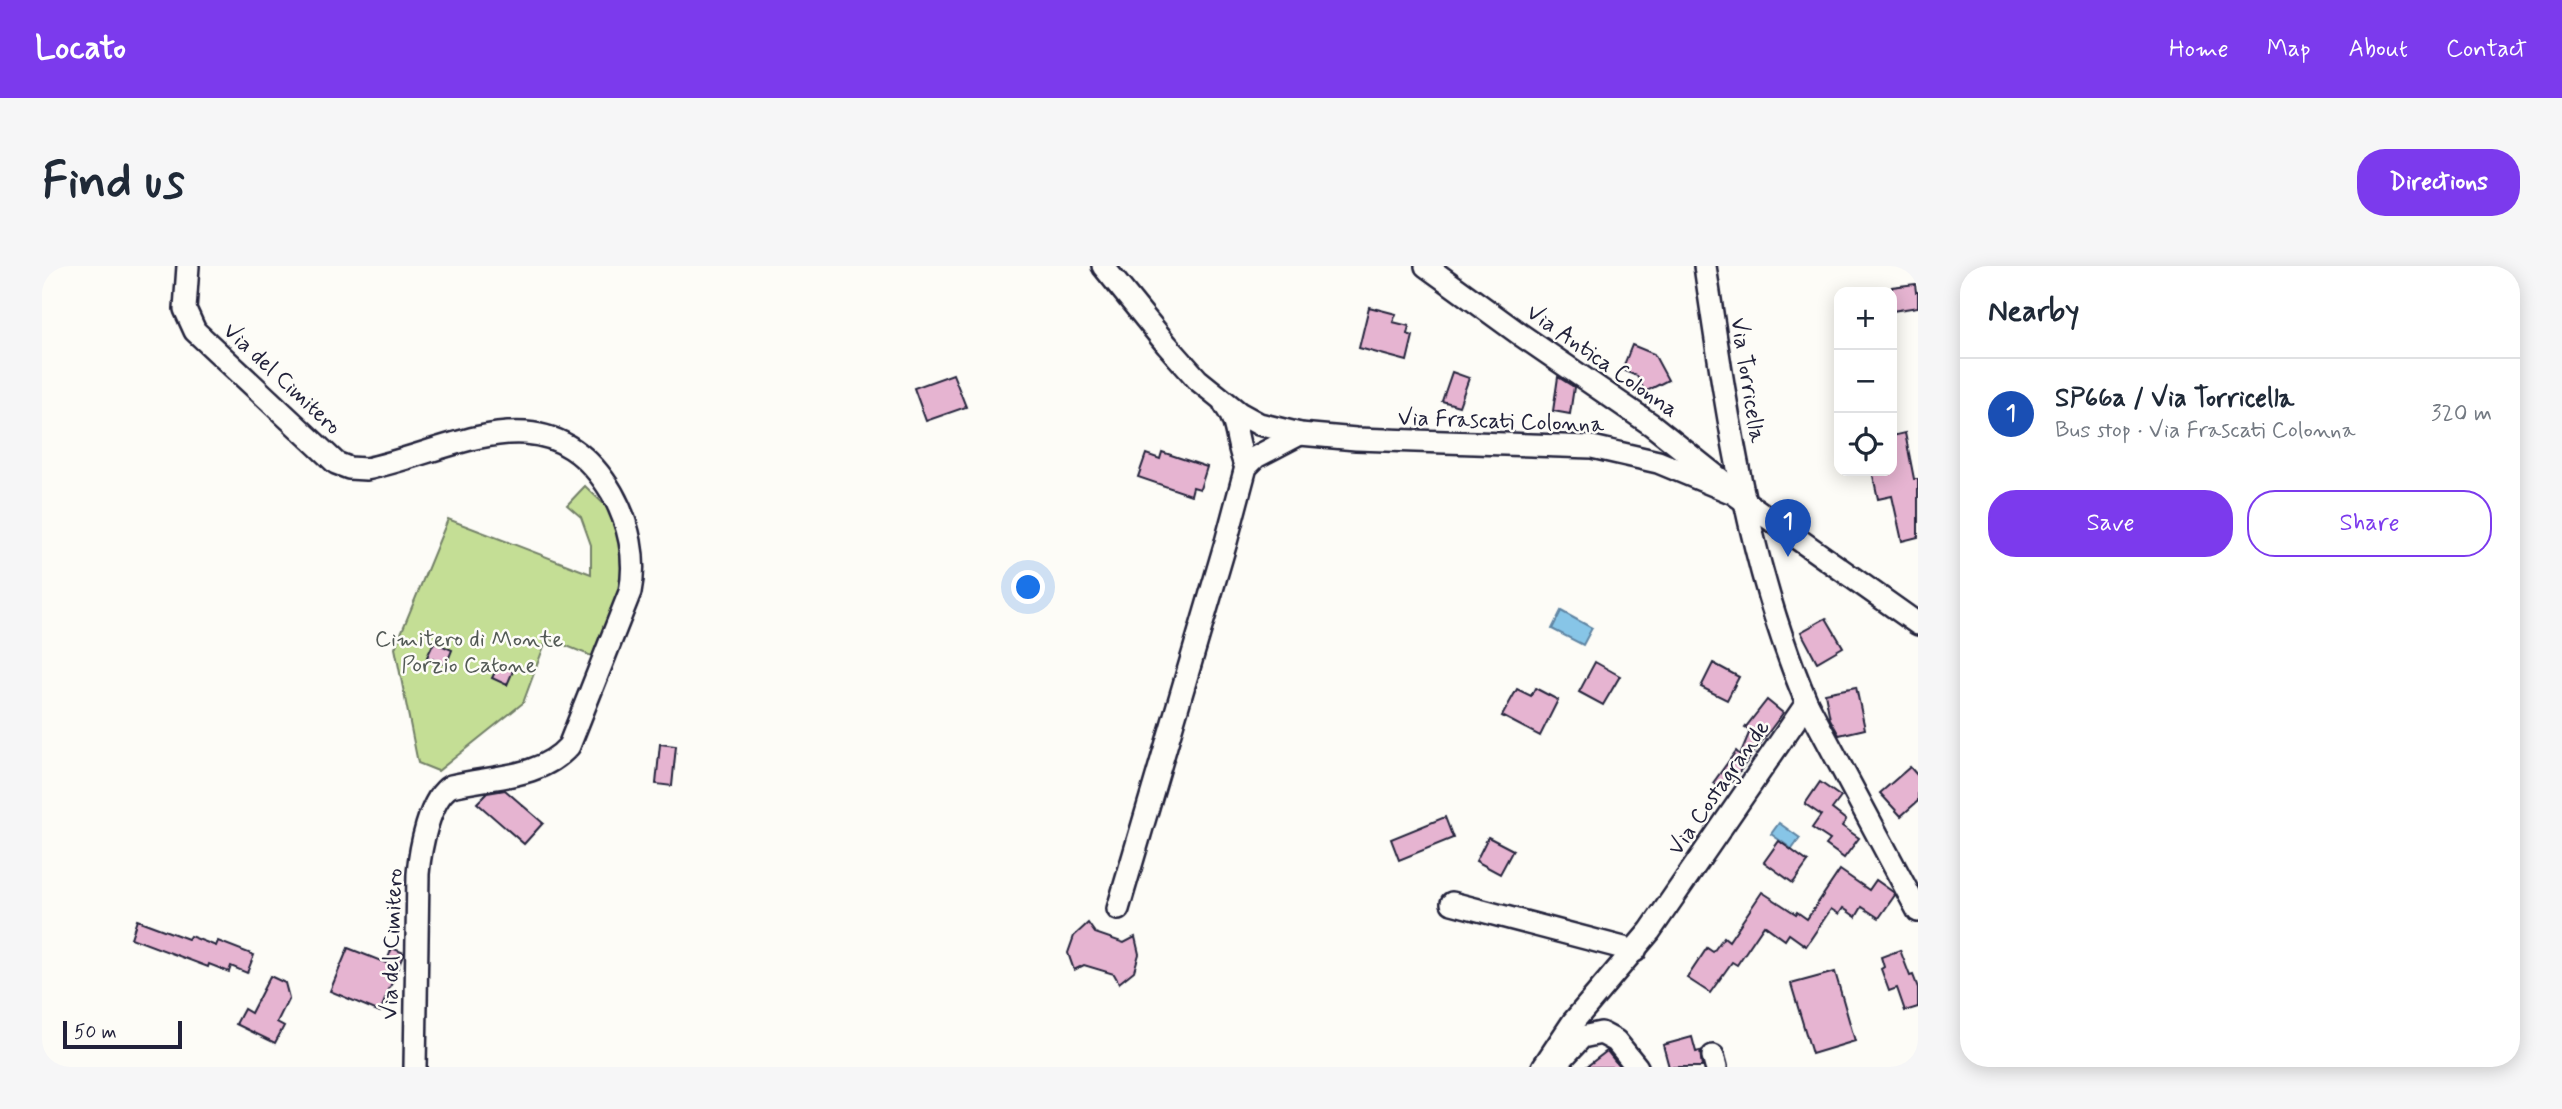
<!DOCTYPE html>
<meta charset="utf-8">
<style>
body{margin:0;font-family:Mynerve,sans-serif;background:#f6f6f7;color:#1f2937}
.controls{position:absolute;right:21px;top:21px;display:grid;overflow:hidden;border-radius:14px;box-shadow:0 4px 18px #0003}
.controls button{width:63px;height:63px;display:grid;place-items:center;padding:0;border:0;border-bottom:2px solid #e0e1e3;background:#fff;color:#1f2937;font:35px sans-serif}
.scale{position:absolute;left:21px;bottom:18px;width:119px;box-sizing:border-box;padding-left:7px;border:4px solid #22223b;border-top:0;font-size:19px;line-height:24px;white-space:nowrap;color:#22223b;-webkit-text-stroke:5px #fdfcf7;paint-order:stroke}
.you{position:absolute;left:987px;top:322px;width:24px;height:24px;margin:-18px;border:5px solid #fff;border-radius:50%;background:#1a73e8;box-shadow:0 0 0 10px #1a73e833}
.badge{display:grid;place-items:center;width:46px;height:46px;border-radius:50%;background:#7c3aed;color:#fff;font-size:23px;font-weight:700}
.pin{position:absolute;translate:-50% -58px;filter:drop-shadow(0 2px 4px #0008)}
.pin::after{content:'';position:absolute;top:37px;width:24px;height:21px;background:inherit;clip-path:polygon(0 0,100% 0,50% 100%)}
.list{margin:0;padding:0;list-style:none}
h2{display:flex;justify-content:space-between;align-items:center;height:91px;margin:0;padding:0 28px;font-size:30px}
h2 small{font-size:23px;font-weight:400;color:#747a83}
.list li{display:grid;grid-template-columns:46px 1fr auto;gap:21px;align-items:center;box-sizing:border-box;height:112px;padding:0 28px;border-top:2px solid #e0e1e3}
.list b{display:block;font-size:26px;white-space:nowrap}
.list p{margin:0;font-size:23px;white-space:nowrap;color:#747a83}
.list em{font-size:23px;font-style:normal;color:#747a83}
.actions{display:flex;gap:14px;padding:21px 28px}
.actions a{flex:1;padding:16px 0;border:2px solid #7c3aed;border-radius:28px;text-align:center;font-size:24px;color:#7c3aed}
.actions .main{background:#7c3aed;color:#fff}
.icon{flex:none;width:38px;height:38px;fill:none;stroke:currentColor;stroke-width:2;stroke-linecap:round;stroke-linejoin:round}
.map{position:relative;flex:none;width:1876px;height:801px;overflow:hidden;border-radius:28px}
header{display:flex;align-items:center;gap:42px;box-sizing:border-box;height:98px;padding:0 35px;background:#7c3aed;color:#fff}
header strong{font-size:33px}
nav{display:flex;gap:38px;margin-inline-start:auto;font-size:24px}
.intro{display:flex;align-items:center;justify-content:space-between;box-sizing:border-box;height:168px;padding:0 42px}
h1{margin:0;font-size:49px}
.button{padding:18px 32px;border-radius:28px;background:#7c3aed;color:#fff;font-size:24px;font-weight:700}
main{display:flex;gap:42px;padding:0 42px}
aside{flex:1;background:#fff;border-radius:28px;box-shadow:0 4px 18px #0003}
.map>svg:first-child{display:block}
.green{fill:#c4de95;stroke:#738068;stroke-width:2}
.water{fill:#87c5e7;stroke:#5f84a2;stroke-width:2}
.building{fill:#e6b4d1;stroke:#22223b;stroke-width:2}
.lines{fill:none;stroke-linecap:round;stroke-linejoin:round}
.minor-casing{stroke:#22223b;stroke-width:26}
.minor{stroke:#fdfcf7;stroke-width:21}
.labels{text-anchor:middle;stroke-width:5;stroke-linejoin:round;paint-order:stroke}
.street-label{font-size:23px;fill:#22223b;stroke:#fdfcf7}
.park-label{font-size:23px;fill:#535a56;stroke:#fdfcf7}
</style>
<header>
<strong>Locato</strong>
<nav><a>Home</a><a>Map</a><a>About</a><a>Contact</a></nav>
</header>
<div class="intro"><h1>Find us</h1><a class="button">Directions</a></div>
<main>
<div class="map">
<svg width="1876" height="801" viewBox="0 0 1876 801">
<rect width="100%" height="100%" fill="#fdfcf7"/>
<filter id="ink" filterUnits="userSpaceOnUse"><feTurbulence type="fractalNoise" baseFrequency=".0143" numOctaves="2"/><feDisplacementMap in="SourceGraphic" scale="14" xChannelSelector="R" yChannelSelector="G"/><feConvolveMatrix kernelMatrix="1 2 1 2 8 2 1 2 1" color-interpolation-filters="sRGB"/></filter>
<g filter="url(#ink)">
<polygon class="green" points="543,220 566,242 577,271 580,322 552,391 505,372 481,437 396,505 376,497 353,382 406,253 549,308 549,279 539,251 525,239"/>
<g class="water">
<polygon points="1519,345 1550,362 1541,379 1510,363"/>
<polygon points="1737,557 1758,572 1750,583 1729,568"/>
</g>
<g class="building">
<polygon points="1873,18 1874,26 1876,26 1876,41 1850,45 1850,21"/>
<polygon points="1327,41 1354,48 1351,56 1367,60 1365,68 1371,70 1365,95 1317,82"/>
<polygon points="1590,79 1612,88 1626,114 1603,126 1595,110 1580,104"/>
<polygon points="1410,106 1427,112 1417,140 1400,135"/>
<polygon points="911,108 924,141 884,155 872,122"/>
<polygon points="1516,111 1532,121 1528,148 1511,145"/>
<polygon points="1863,167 1872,213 1876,213 1876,271 1860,275 1850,230 1836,233 1830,205 1850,205 1850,170"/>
<polygon points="1120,186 1165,201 1158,223 1151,221 1149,229 1096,211 1104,188 1118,193"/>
<polygon points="1784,352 1801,381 1775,396 1759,366"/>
<polygon points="392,376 410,384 404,399 385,391"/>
<polygon points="1553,396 1578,410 1561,439 1537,426"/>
<polygon points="1671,397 1697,411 1685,434 1659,421"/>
<polygon points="457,398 471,405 465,419 450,412"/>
<polygon points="1814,421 1823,463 1797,469 1788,453 1783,427"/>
<polygon points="1493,422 1516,434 1498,470 1460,450 1475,423 1489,430"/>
<polygon points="1725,434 1741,447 1683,525 1671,517 1694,485 1698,489 1708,465 1703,462"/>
<polygon points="618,478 634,480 630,520 614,518"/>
<polygon points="1868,501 1876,510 1876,535 1859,550 1838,527"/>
<polygon points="1778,516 1799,531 1790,543 1804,554 1800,560 1817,572 1802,592 1784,579 1788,574 1770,562 1779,549 1763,538"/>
<polygon points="463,524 501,557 482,578 435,537 445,527"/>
<polygon points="1403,551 1411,572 1357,594 1349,573"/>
<polygon points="1446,571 1471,584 1458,608 1434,595"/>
<polygon points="1737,575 1766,596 1751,617 1722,596"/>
<polygon points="1798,604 1827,624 1834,614 1851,626 1853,629 1837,652 1820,641 1814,651 1801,642 1797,648 1789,643 1764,680 1747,668 1743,674 1722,659 1695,699 1690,696 1668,727 1645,712 1665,682 1671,686 1682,671 1687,675 1720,626 1754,648 1755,646 1765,653"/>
<polygon points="95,654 146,673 148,670 174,680 176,675 212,689 205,707 189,700 187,706 167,698 166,701 89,672"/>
<polygon points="1046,657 1053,667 1082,677 1093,671 1097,688 1092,705 1077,717 1072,708 1042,699 1032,704 1026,687 1032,670"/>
<polygon points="306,682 344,697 350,682 362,687 338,746 288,725"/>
<polygon points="1858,684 1868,710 1871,709 1876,722 1876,741 1863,745 1855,722 1847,725 1839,703 1842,701 1839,691"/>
<polygon points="1793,706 1813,775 1770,788 1749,718"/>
<polygon points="228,710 243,717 247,732 235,756 242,760 233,777 194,758 202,743 209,747"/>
<polygon points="1650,771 1654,786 1658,785 1660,801 1627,801 1621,779"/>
<polygon points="1565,785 1578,801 1544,801"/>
</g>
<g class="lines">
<g class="minor-casing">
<g id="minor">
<path d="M 146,0 L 143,43 L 153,65 L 294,197 L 307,202 L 324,203 C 414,184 507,120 570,227 C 587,257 595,293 588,326 L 527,480 C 498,513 449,510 409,520 C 387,532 378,584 376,608 L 373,801"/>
<polyline points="1061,0 1125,79 1156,114 1197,147 1217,158 1258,168 1314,173 1550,181 1616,196 1691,227 1876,358"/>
<polyline points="1384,0 1479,69 1610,159 1679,214"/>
<path d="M 1183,139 C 1197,157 1194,180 1204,201"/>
<polyline points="1765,437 1876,645"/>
<polyline points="1410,637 1593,685"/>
<polyline points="1076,643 1184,276 1204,201 1214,191 1258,168"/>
<polyline points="1671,790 1674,801"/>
<polyline points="1516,797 1540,771 1559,767 1574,775 1595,801"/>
<path d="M 1501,801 L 1531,756 L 1608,665 L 1765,437 C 1706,299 1685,148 1663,0"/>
</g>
</g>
<use href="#minor" class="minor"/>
</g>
</g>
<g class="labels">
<g class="street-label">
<text transform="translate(1561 94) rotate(35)" y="8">Via Antica Colonna</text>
<text transform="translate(241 112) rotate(43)" y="8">Via del Cimitero</text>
<text transform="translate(1707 114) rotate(81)" y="8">Via Torricella</text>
<text transform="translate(1459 154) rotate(2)" y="8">Via Frascati Colonna</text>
<text transform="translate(1676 521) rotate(-55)" y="8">Via Costagrande</text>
<text transform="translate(349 678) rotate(-88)" y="8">Via del Cimitero</text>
</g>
<g class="park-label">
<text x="427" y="380">Cimitero di Monte<tspan x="427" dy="26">Porzio Catone</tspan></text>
</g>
</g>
</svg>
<div class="controls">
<button>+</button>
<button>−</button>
<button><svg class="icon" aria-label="locate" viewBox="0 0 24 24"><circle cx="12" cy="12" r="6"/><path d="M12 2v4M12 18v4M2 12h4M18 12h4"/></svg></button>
</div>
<div class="scale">50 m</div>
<div class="you"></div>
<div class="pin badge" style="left:1746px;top:291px;background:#1a4fb4">1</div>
</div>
<aside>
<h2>Nearby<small></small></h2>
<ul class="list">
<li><span class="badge" style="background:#1a4fb4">1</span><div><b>SP66a / Via Torricella</b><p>Bus stop · Via Frascati Colonna</p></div><em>320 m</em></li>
</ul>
<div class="actions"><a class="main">Save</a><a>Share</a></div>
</aside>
</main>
